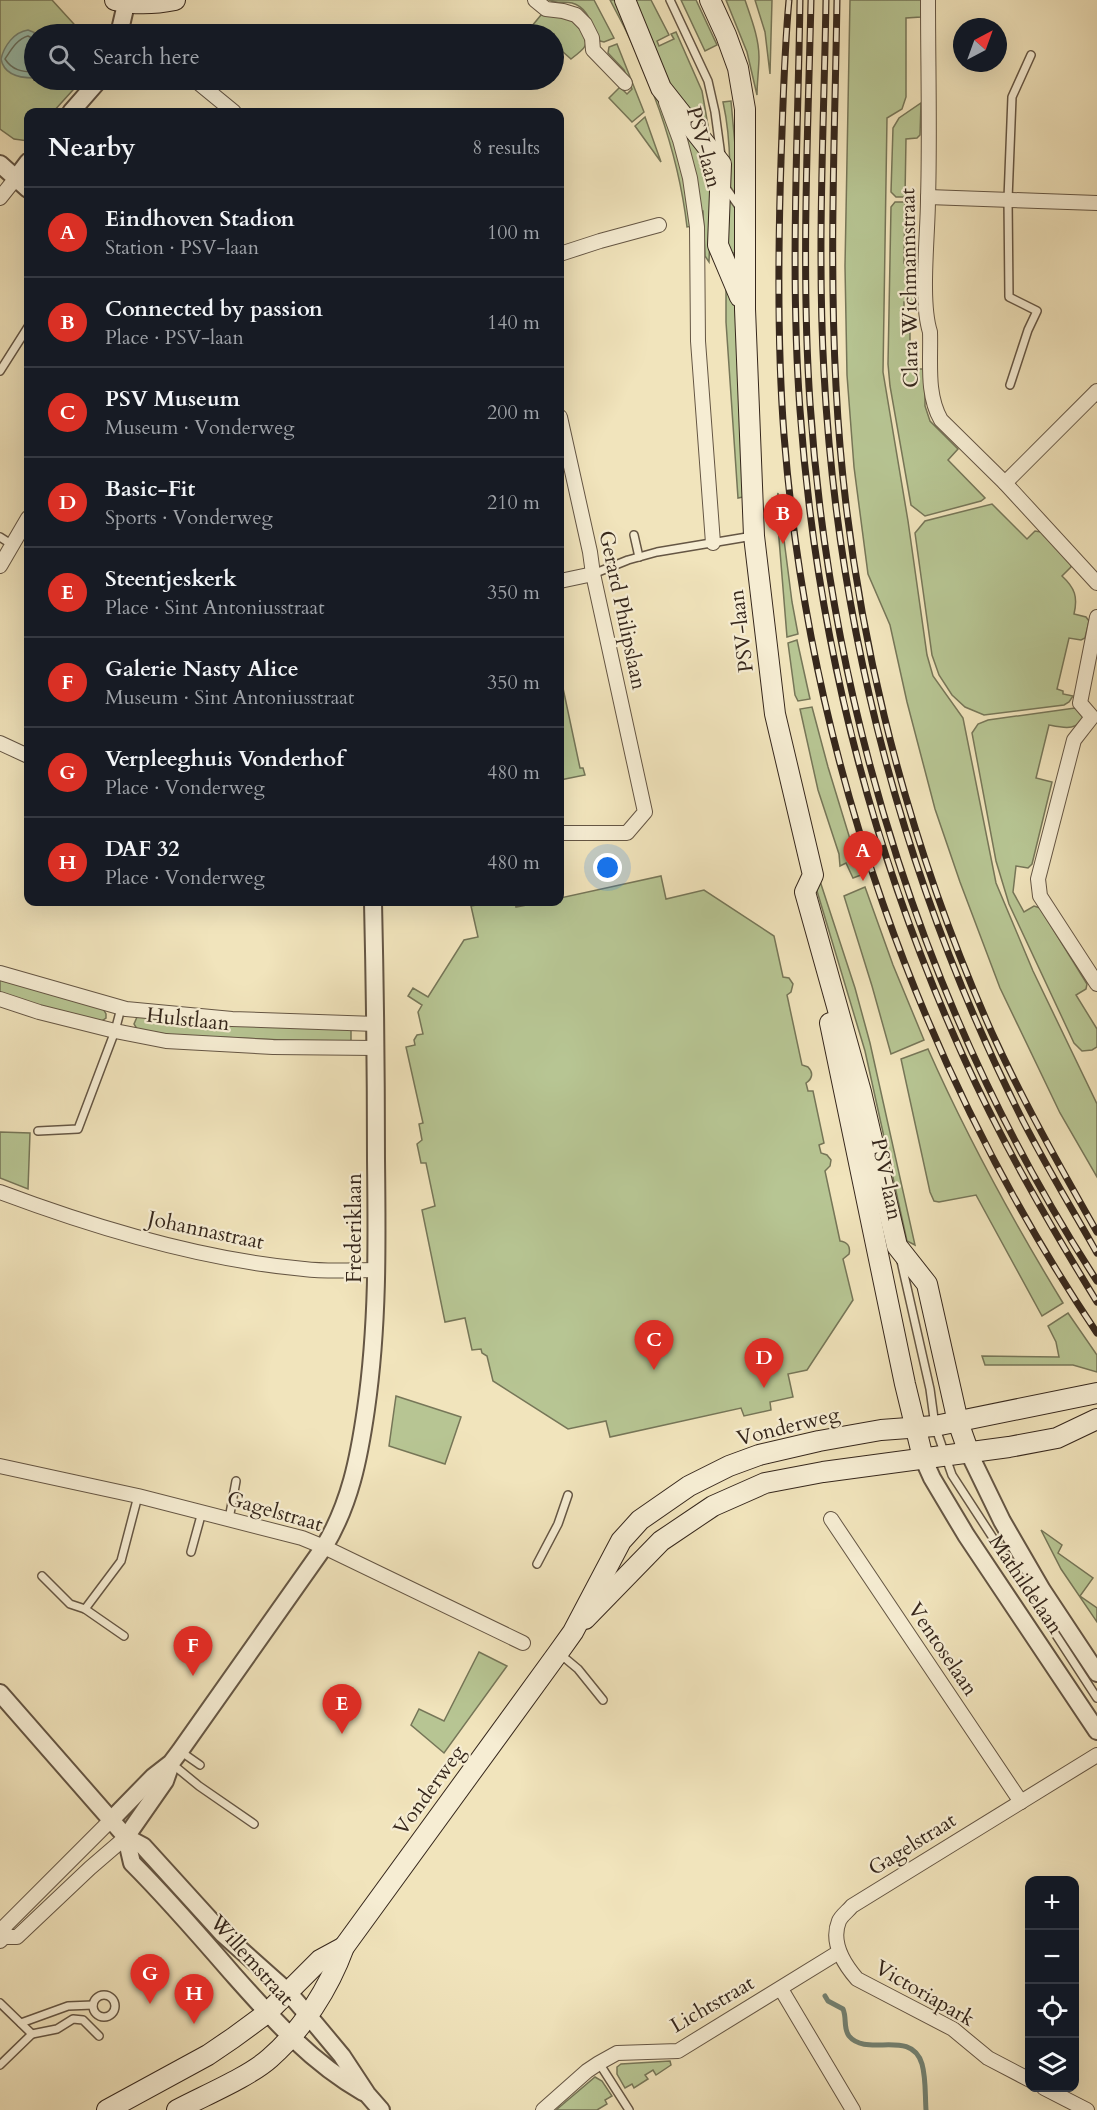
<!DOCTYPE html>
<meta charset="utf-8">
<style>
body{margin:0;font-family:Cardo,serif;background:#242831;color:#f1f3f6}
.controls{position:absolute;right:18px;bottom:18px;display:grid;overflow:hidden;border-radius:12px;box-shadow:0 6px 24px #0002}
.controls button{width:54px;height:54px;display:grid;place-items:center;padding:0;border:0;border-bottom:2px solid #363941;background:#171b24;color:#f1f3f6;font:30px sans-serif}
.compass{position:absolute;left:953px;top:18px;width:54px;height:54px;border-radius:50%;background:#171b24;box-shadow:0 6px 24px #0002;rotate:41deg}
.you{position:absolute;left:608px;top:868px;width:21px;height:21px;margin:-15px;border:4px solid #fff;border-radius:50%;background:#1a73e8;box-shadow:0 0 0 9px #1a73e833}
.badge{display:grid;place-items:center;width:39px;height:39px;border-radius:50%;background:#d93025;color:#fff;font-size:20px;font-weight:700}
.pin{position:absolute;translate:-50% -50px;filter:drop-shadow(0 2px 3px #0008)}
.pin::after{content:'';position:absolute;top:32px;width:21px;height:18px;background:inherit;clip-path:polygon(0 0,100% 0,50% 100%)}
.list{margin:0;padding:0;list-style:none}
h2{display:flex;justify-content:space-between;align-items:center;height:78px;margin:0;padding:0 24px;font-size:26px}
h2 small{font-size:20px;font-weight:400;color:#9ea1a6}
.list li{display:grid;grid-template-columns:39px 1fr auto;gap:18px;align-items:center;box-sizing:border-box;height:90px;padding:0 24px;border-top:2px solid #363941}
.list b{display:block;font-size:22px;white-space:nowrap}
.list p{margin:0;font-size:20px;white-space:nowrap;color:#9ea1a6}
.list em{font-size:20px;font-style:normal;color:#9ea1a6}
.icon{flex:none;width:33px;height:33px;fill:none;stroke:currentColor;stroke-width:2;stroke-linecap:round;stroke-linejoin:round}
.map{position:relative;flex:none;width:1097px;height:2110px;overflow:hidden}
.search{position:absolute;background:#171b24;box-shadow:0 6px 24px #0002;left:24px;top:24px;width:540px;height:66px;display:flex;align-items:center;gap:15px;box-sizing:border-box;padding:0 21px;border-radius:33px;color:#9ea1a6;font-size:22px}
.panel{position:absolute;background:#171b24;box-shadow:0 6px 24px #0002;left:24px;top:108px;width:540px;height:798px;border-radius:12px}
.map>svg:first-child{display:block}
.green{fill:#b7c593;stroke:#767658;stroke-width:1.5}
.water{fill:#9bbfad;stroke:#738273;stroke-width:1.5}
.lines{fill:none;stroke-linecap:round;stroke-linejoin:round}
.shore{stroke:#687364;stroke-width:1.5}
.stream{stroke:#738273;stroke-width:5}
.service-casing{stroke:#655644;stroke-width:10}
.minor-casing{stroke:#655644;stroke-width:16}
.tertiary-casing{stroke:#655644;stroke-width:20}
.secondary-casing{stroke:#36271c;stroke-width:22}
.service{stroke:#f6edd3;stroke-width:7}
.minor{stroke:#f6edd3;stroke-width:14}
.tertiary{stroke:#f6edd3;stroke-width:16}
.secondary{stroke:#f6edd3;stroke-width:20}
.rail-casing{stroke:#36271c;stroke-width:7}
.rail{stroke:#f6edd3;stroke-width:4.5;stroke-dasharray:14;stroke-linecap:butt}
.labels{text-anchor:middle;stroke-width:4.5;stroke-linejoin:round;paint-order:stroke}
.street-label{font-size:21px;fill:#36271c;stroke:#f6edd3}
</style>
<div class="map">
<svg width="1097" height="2110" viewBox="0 0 1097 2110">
<rect width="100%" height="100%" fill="#f1e4bc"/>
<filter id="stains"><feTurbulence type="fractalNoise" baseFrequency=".00333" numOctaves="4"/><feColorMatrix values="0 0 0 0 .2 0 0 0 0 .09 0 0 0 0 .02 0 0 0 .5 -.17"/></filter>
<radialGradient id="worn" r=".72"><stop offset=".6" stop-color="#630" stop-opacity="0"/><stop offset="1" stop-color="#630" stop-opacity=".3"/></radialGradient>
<g class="green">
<polygon points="0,0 52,0 83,34 34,34 34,80 82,80 53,112 28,112 28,141 14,139 0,129"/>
<path d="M 549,0 L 594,0 L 614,38 L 604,42 L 600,41 C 592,28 590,8 572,3 C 564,1 556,4 549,0 Z"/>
<path d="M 610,0 L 621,0 L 674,131 L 693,226 L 687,227 C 678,149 648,69 610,0 Z"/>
<polygon points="631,0 651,0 669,35 657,41 659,46 674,39 671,34 676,32 702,91 710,137 680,106"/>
<polygon points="681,0 696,0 717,45 705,51"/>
<path d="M 726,0 L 745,0 C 751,18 759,38 759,57 C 759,68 757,83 757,95 L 747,52 Z"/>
<polygon points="755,0 772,0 770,74 765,32"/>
<polygon points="850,0 921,0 921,17 906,18 906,97 902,109 887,118 883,372 908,521 927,655 933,676 963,718 996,883 1033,971 1097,1104 1097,1177 1060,1113 1000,988 960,882 935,809 907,702 890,625 868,574 854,467 847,375 845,266"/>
<path d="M 541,15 C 561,13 576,18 584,37 C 585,40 587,42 585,46 C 583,50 575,56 571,59 L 554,44 L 554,34 L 542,34 L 532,26 Z"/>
<polygon points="617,44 644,112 632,122 609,98 620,87 627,94 632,89 624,70 608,53 609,47"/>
<path d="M 731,101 L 735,145 L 737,253 L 727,253 C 729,203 734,151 723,102 Z"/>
<polygon points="921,103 920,135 917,138 906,139 905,197 896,197 891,192 893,128 899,118"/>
<polygon points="645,117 661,162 635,126"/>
<polygon points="679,122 710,164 710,176 712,176 709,262 705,256 703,211 700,211"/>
<polygon points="895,202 905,202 904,263 917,264 920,269 920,298 916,302 904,302 904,330 910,331 910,369 925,369 925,406 930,421 958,449 948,460 985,498 981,501 925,516 911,505 890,386 888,364 891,207"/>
<polygon points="726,286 734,293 748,496 738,498 726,322"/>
<polygon points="778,493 792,602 798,634 787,637 776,502"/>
<path d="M 992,504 L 1027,539 L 1035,531 L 1041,532 L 1070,562 L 1071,567 L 1062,576 C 1075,588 1078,597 1074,614 L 1086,617 L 1089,621 L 1085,638 L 1081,640 L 1069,638 L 1057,689 L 1063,691 L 1063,694 L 1073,696 L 1069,702 L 1064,705 L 984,715 L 965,707 L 952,695 L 939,675 L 932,655 L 915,533 L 925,521 Z"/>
<polygon points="797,640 810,699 798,701 795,695 788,643"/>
<polygon points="560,674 580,768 583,768 585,775 560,780"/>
<polygon points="812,707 828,767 861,875 853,878 846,863 840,866 839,854 818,790 800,709"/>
<path d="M 1075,708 L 1085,712 C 1080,732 1064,728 1049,725 L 1036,778 L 1052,782 L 1032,864 L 1028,868 L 1016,866 L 1013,892 L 1024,912 L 1034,906 L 1040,908 L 1087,984 L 1086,989 L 1076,995 L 1097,1029 L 1097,1047 L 1092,1050 L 1082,1051 L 1074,1043 L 1009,904 L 996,861 L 972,733 L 978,724 L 988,720 Z"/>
<path d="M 661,876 L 666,899 L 704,890 L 774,936 L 783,977 L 789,978 L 793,984 L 791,992 L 787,995 L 802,1065 L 808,1067 C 814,1073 812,1079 806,1083 L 808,1091 L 813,1091 L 824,1143 L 819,1145 L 821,1153 L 827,1155 L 831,1160 L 830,1166 L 825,1171 L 840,1241 C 847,1242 851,1246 849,1254 L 843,1259 L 853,1300 L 807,1370 L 788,1374 L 793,1397 L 770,1402 L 771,1410 L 744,1416 L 741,1408 L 610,1437 L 606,1421 L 568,1429 L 493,1381 L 487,1356 L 482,1353 L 481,1349 L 472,1350 L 465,1318 L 445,1322 L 422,1210 L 435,1206 L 426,1163 L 421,1163 L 417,1144 L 422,1140 L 419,1124 L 423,1123 L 406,1047 L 415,1045 L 414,1040 L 417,1035 L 423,1034 L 418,1012 L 422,1005 L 408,996 L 413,988 L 428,997 L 464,940 L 478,937 L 471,906 L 492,902 L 515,902 L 516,907 L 542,902 L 560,902 L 560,898 Z"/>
<polygon points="819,878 855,988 870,1043 915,1245 907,1241 865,1051 814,881"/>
<polygon points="865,887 893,965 924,1040 891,1054 872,986 844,896"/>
<polygon points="0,978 102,1007 106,1014 106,1018 100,1022 48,1009 0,994"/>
<polygon points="144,1015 174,1021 351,1029 351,1043 171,1035 137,1029 134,1024 137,1017"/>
<path d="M 928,1049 C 967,1137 1013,1221 1063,1303 L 1042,1316 L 976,1195 L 939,1202 L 934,1201 L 930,1192 L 901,1059 Z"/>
<polygon points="0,1132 30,1133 28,1189 0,1178"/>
<polygon points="1068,1313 1097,1355 1097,1372 1073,1365 985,1365 982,1356 1059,1357 1056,1342 1048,1326"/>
<polygon points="396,1396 461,1417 445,1464 389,1446"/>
<polygon points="1041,1530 1062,1545 1058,1553 1093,1578 1080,1596 1097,1608 1097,1622 1061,1569"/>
<polygon points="479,1652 507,1666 444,1753 411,1725 419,1709 444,1721"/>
<polygon points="670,2061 671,2065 656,2075 653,2070 645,2075 648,2079 634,2088 632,2084 625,2088 617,2074 617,2067 621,2064"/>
<polygon points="595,2077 602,2081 612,2096 605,2100 607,2104 597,2110 556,2110"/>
</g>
<path class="water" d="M 28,30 L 38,34 L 34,34 L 34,78 C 20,78 4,75 1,59 C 4,46 14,32 28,30 Z"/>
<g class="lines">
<path class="shore" d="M 34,39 L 28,36 C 17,39 11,50 5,59 C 12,70 22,72 34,72"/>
<path class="stream" d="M 825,1996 L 828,2001 L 843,2009 C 847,2018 843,2028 849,2036 C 867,2058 911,2028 922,2064 C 926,2078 925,2095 926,2110"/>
<g class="service-casing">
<g id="service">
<polyline points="670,0 708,81 715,112 721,156"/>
<polyline points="726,188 740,208"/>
<polyline points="0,371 28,327"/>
<polyline points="1010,385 1028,330 1037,311 1009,297 1008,199 1012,97 1031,55"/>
<polyline points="634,535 639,557"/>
<polyline points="0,537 11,544"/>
<polyline points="593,574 628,560 657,552 753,536"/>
<polyline points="38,1131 78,1129 115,1031 121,1008"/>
<polyline points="901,1261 930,1389 935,1426 952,1475 1097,1698"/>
<polyline points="229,1519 236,1481"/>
<polyline points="191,1552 202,1512"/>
<polyline points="537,1564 558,1524 568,1495"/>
<polyline points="42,1576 70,1604 85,1609 124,1636"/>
<polyline points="85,1609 121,1561 138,1496"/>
<polyline points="560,1654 578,1669 603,1700"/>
<polyline points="180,1751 200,1765"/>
<polyline points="171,1763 199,1786 254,1824"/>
<circle cx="104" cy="2006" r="11"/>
<polyline points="0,2003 32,2034 0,2065"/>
<polyline points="21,2023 68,2006 93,2005"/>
<polyline points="32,2034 57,2029 73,2019 83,2020 99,2036"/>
<polyline points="599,2063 629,2110"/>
</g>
</g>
<g class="minor-casing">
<g id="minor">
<polyline points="535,0 546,9 563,11 576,15 585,24 592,38 593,50 625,83"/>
<path d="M 928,0 C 928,66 930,133 928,199 C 928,234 920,301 930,332 C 931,361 926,394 941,420 L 1005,483 L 1097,583"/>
<polyline points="195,80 234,112"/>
<polyline points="666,102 680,140 690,178 697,227 698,341 713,543"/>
<polyline points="928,197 1097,203"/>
<polyline points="0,198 16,178"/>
<polyline points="560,254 600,241 659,225"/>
<polyline points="560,417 590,552 593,574 645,812 627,833 560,833"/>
<polyline points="1005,483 1097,391"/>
<polyline points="0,566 28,518"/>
<polyline points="560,581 593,574"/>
<polyline points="1097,617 1080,703 1092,717 1074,740 1038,879 1040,896 1097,984"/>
<polyline points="0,743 28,756"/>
<polyline points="0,973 126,1009 232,1019 376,1024"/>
<polyline points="0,999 39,1012 115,1031 166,1041 273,1047 376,1048"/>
<path d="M 0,1192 C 96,1228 202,1260 304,1269 C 328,1272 353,1270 377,1270"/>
<polyline points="0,1466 138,1496 302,1538 324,1547 523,1643"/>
<polyline points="831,1519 1021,1802"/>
<polyline points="4,1937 17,1937 90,1868 126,1837"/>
<polyline points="0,1941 4,1937 5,1926 111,1820"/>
<polyline points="781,1989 853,2110"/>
<path d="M 1030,2080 L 988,2058 L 953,2029 L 857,1979 C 844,1964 830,1943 839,1921 C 841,1916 848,1911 852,1906 L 1097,1755"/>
<polyline points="1044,2088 1087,2110"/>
<polyline points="543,2110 587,2071 599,2063 617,2053 678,2051 839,1952"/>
</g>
</g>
<g class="tertiary-casing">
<g id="tertiary">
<polyline points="119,34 127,0"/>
<polyline points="71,112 99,80"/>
<polyline points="0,164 28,189"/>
<polyline points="16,178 28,162"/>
<polyline points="969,1453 1002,1521 1042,1590 1097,1673"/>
<polyline points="923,1458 932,1478 966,1535 1097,1731"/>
<polyline points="0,1693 126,1837 143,1846 223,1934 288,1992 307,2014 342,2056 367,2094 381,2110"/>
<path d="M 111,1820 L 153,1777 L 171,1763 L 180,1751 L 324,1547 C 350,1504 359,1458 366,1409 C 378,1326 377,1244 376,1160 C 376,1074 375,988 373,902"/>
<path d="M 126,1837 L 132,1863 C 167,1898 199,1935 231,1972 C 271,2017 310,2062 363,2092"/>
<polyline points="126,1837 165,1781 171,1764"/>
</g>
</g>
<g class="secondary-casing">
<g id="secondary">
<path d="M 115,0 C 135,5 155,4 175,0"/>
<polyline points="625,0 661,88 721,164 718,245 740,297"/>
<polyline points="710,0 726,35 738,68 745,109 745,309 754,536 775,714 813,875 805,892 861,1092 897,1246 927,1284 958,1422 969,1453"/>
<polyline points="830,1023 905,1384 923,1458"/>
<polyline points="585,1619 661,1541 713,1506 765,1483 823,1472 1009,1447 1057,1438 1097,1419"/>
<polyline points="107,2110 208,2055 233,2038 267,2013 320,1960 344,1947"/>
<path d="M 177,2110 C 203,2096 249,2077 270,2058 C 303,2029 329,1988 344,1947 L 558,1653 L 573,1632 L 621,1541 L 640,1520 L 689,1486 L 729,1466 L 759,1455 L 819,1441 L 881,1430 L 935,1426 L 1097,1393"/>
</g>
</g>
<use href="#service" class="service"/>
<use href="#minor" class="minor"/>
<use href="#tertiary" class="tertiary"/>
<use href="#secondary" class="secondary"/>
<g class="rail-casing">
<g id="rail">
<path d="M 789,0 C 784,54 783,107 781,161 C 778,253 777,344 784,435 C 809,754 919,1068 1097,1333"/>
<path d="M 800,0 C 798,136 790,274 800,410 C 816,633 871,852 963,1056 C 1001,1141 1048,1222 1097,1302"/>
<path d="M 811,0 C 808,134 801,269 810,403 C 831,712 928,1021 1097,1281"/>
<path d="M 826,0 C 824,124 817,249 824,373 C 838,634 906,889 1023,1121 C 1046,1166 1072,1209 1097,1253"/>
<path d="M 837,0 C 835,128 829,257 836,386 C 847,608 902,830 992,1033 C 1023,1101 1060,1167 1097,1232"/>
</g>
</g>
<use href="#rail" class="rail"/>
</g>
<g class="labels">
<g class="street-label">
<text transform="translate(704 147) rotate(75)" y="7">PSV-laan</text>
<text transform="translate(909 288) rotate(-91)" y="7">Clara Wichmannstraat</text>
<text transform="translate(623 610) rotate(78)" y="7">Gerard Philipslaan</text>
<text transform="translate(741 631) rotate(-97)" y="7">PSV-laan</text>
<text transform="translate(188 1019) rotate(6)" y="7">Hulstlaan</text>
<text transform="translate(887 1179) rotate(78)" y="7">PSV-laan</text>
<text transform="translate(354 1228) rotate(-90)" y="7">Frederiklaan</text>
<text transform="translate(206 1230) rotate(12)" y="7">Johannastraat</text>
<text transform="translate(788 1426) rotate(-14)" y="7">Vonderweg</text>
<text transform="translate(275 1511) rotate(16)" y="7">Gagelstraat</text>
<text transform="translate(1026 1584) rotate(56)" y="7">Mathildelaan</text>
<text transform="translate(943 1649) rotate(56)" y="7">Ventoselaan</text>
<text transform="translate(429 1790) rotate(-54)" y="7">Vonderweg</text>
<text transform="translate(912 1844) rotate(-32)" y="7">Gagelstraat</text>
<text transform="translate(252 1960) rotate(48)" y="7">Willemstraat</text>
<text transform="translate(925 1993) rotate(30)" y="7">Victoriapark</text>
<text transform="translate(712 2004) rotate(-30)" y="7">Lichtstraat</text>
</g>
</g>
<rect width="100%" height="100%" filter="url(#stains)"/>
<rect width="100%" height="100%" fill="url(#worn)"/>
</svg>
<div class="controls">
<button>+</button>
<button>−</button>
<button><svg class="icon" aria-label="locate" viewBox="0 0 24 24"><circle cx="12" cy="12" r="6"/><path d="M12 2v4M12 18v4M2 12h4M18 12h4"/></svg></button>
<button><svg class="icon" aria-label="layers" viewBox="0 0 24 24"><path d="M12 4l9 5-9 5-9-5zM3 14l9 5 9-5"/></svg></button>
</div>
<svg class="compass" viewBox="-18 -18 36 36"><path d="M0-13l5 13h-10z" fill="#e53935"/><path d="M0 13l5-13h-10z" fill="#9ea1a6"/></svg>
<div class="you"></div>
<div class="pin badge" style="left:863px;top:881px">A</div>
<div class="pin badge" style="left:783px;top:544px">B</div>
<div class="pin badge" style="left:654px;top:1370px">C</div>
<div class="pin badge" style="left:764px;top:1388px">D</div>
<div class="pin badge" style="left:342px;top:1734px">E</div>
<div class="pin badge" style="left:193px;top:1676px">F</div>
<div class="pin badge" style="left:150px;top:2004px">G</div>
<div class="pin badge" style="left:194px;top:2024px">H</div>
<div class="search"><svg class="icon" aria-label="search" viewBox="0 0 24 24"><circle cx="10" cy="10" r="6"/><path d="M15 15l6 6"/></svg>Search here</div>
<section class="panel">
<h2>Nearby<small>8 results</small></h2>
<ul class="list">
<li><span class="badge">A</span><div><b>Eindhoven Stadion</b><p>Station · PSV-laan</p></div><em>100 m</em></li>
<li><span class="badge">B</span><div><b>Connected by passion</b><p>Place · PSV-laan</p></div><em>140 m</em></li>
<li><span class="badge">C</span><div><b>PSV Museum</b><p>Museum · Vonderweg</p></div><em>200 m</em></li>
<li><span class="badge">D</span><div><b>Basic-Fit</b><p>Sports · Vonderweg</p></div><em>210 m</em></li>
<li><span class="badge">E</span><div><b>Steentjeskerk</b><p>Place · Sint Antoniusstraat</p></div><em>350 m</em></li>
<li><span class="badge">F</span><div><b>Galerie Nasty Alice</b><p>Museum · Sint Antoniusstraat</p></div><em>350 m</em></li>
<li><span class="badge">G</span><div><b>Verpleeghuis Vonderhof</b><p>Place · Vonderweg</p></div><em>480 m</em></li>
<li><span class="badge">H</span><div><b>DAF 32</b><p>Place · Vonderweg</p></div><em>480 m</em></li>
</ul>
</section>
</div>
